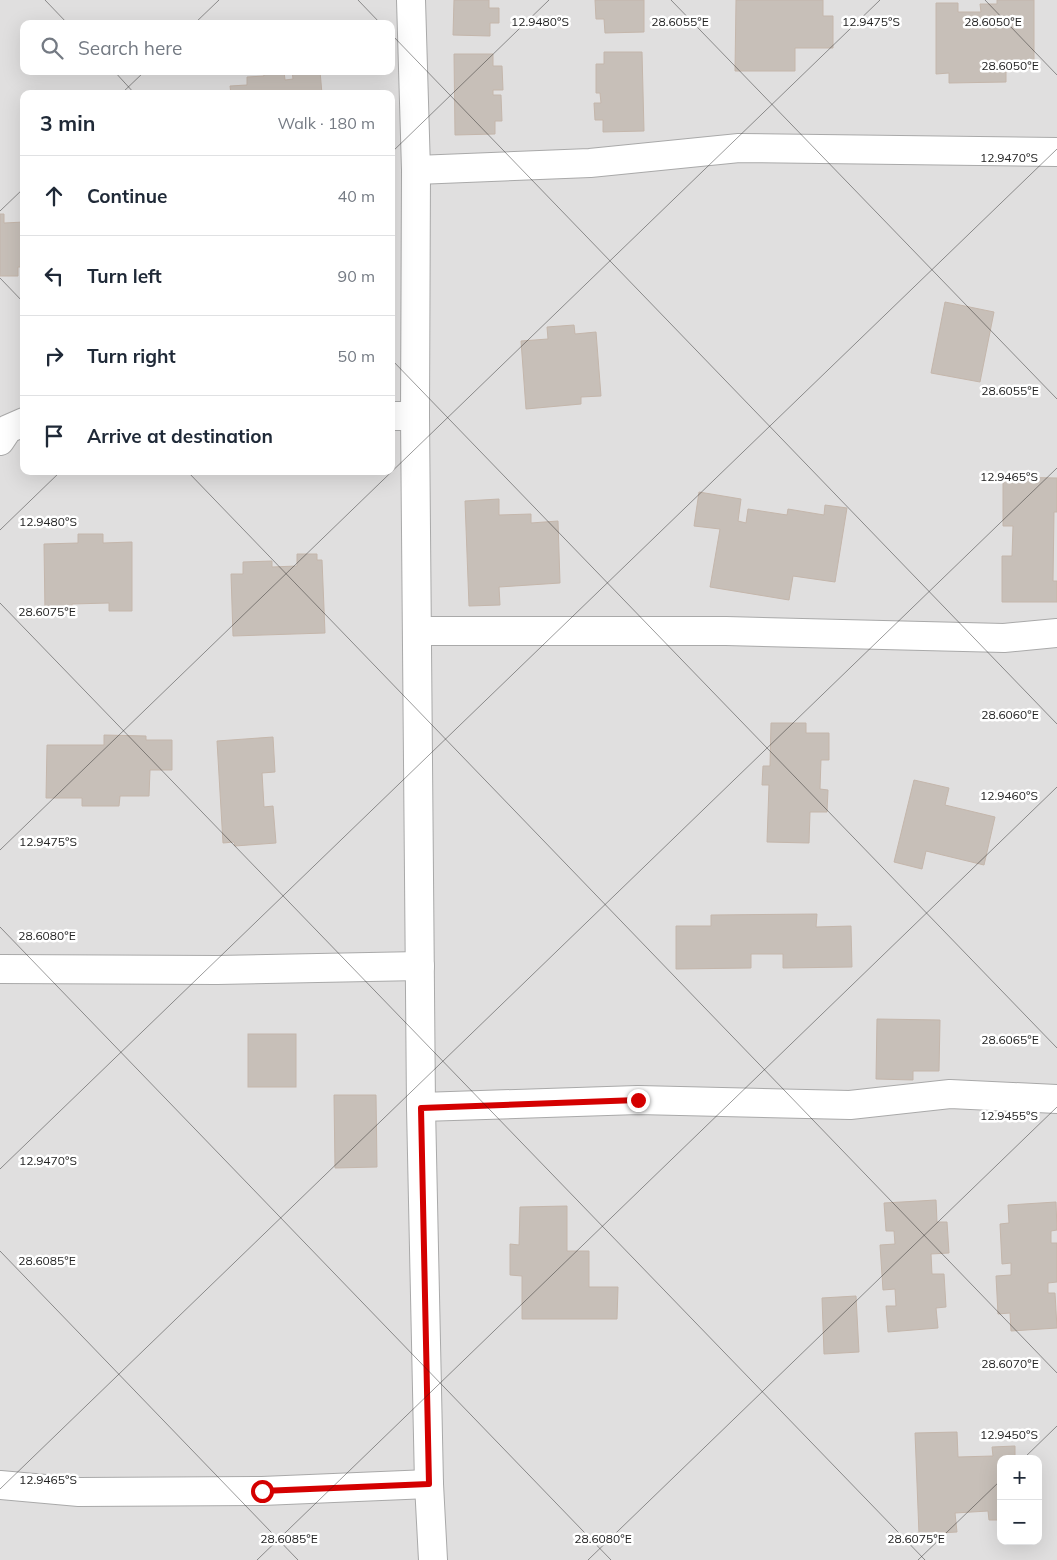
<!DOCTYPE html>
<meta charset="utf-8">
<style>
body{margin:0;font-family:Mulish,sans-serif;background:#f6f6f7;color:#1f2937}
.controls{position:absolute;right:15px;bottom:15px;display:grid;overflow:hidden;border-radius:10px;box-shadow:0 5px 20px #0002}
.controls button{width:45px;height:45px;display:grid;place-items:center;padding:0;border:0;border-bottom:1px solid #e0e1e3;background:#fff;color:#1f2937;font:25px sans-serif}
.stop{position:absolute;width:15px;height:15px;margin:-11px;border:4px solid #d40000;border-radius:50%;background:#fff}
.stop.end{background:#d40000;border-color:#fff;box-shadow:0 1px 5px #0008}
.list{margin:0;padding:0;list-style:none}
h2{display:flex;justify-content:space-between;align-items:center;height:65px;margin:0;padding:0 20px;font-size:21px}
h2 small{font-size:16px;font-weight:400;color:#747a83}
.list li{display:grid;grid-template-columns:32px 1fr auto;gap:15px;align-items:center;box-sizing:border-box;height:80px;padding:0 20px;border-top:1px solid #e0e1e3}
.list b{display:block;font-size:19px;white-space:nowrap}
.list em{font-size:16px;font-style:normal;color:#747a83}
.icon{flex:none;width:28px;height:28px;fill:none;stroke:currentColor;stroke-width:2;stroke-linecap:round;stroke-linejoin:round}
.map{position:relative;flex:none;width:1057px;height:1560px;overflow:hidden}
.search{position:absolute;background:#fff;box-shadow:0 5px 20px #0002;left:20px;top:20px;width:375px;height:55px;display:flex;align-items:center;gap:12px;box-sizing:border-box;padding:0 18px;border-radius:10px;color:#747a83;font-size:19px}
.panel{position:absolute;background:#fff;box-shadow:0 5px 20px #0002;left:20px;top:90px;width:375px;height:385px;border-radius:10px}
.map>svg:first-child{display:block}
.residential{fill:#e0dfdf;fill-rule:evenodd}
.building{fill:#c7bfb8;stroke:#c4b6ab}
.lines{fill:none;stroke-linecap:round;stroke-linejoin:round}
.street-casing{stroke:#a9a9a9;stroke-width:30}
.street{stroke:#fff;stroke-width:28}
.route{stroke:#d40000;stroke-width:6}
.ticks{fill:none;stroke:#222;stroke-width:1;stroke-opacity:0.45}
.ticks-label{font-size:12px;text-anchor:middle;fill:#222;stroke:#fff;stroke-width:5;stroke-linejoin:round;paint-order:stroke}
</style>
<div class="map">
<svg width="1057" height="1560" viewBox="0 0 1057 1560">
<rect width="100%" height="100%" fill="#f2efe9"/>
<path class="residential" d="M 0,0 L 1057,0 L 1057,1560 L 0,1560 ZM 24,24 L 391,24 L 391,71 L 24,71 ZM 24,94 L 391,94 L 391,471 L 24,471 ZM 1001,1459 L 1038,1459 L 1038,1541 L 1001,1541 Z"/>
<g class="building">
<polygon points="454,0 489,0 489,8 499,8 499,23 490,23 490,36 453,35"/>
<polygon points="595,0 644,0 644,32 605,33 604,19 596,19"/>
<polygon points="736,0 823,0 823,16 833,16 833,48 795,48 795,71 735,71"/>
<polygon points="997,0 1034,0 1034,68 1006,69 1006,82 949,83 949,73 936,74 936,3 958,3 958,12 981,12 980,4 997,4"/>
<polygon points="604,52 642,52 644,131 603,132 603,120 595,120 594,103 601,103 600,93 596,93 596,64 604,64"/>
<polygon points="454,54 493,54 493,66 502,66 503,90 493,90 493,95 501,95 502,121 495,121 495,134 455,135"/>
<polygon points="263,71 284,71 285,80 293,79 292,71 320,71 322,94 231,94 230,86 247,85 247,77 264,76"/>
<polygon points="0,214 4,214 4,223 24,222 24,267 18,267 18,276 0,276"/>
<polygon points="945,302 994,312 980,382 931,373"/>
<polygon points="574,325 575,334 596,332 601,396 581,397 581,404 526,409 521,341 548,339 547,327"/>
<polygon points="1003,477 1057,478 1057,512 1054,512 1053,581 1057,581 1057,602 1002,602 1002,556 1012,556 1013,526 1003,526"/>
<polygon points="699,492 741,499 738,521 746,523 748,509 787,515 788,509 824,515 825,505 847,508 835,582 793,576 789,600 710,587 720,529 694,526"/>
<polygon points="499,499 499,515 531,514 531,523 558,521 560,583 499,587 500,605 469,606 465,501"/>
<polygon points="78,534 103,534 103,543 132,542 132,611 109,611 109,603 72,604 72,612 45,612 44,544 78,543"/>
<polygon points="297,554 317,554 317,560 322,560 325,633 233,636 231,574 243,574 243,562 272,561 272,567 297,566"/>
<polygon points="771,723 806,723 806,733 829,733 829,760 821,760 820,789 828,790 827,812 810,812 809,843 767,842 769,785 762,785 763,766 770,766"/>
<polygon points="104,735 146,736 146,740 172,740 172,770 150,770 149,796 120,796 119,806 82,806 82,798 46,798 47,745 104,745"/>
<polygon points="273,737 275,772 262,773 264,807 273,806 276,843 235,846 234,842 223,843 217,741"/>
<polygon points="914,780 949,788 945,805 995,817 984,865 926,851 922,869 894,862"/>
<polygon points="817,914 816,927 851,926 852,967 783,968 783,954 751,954 751,968 676,969 676,926 711,926 711,915"/>
<polygon points="877,1019 940,1020 939,1071 913,1071 913,1080 876,1079"/>
<rect x="248" y="1034" width="48" height="53"/>
<polygon points="334,1095 376,1095 377,1167 335,1168"/>
<polygon points="936,1200 937,1222 947,1222 949,1253 931,1254 932,1274 944,1274 946,1307 936,1308 938,1328 888,1332 886,1306 896,1306 895,1289 883,1290 880,1245 895,1244 894,1231 886,1231 884,1203"/>
<polygon points="1056,1202 1057,1230 1051,1231 1051,1243 1057,1243 1057,1282 1048,1283 1048,1293 1055,1293 1057,1328 1011,1331 1010,1313 998,1314 996,1276 1011,1275 1011,1263 1002,1264 1000,1224 1009,1223 1008,1205"/>
<polygon points="567,1206 567,1251 589,1251 589,1287 618,1287 617,1319 522,1319 522,1276 510,1275 510,1244 519,1245 520,1207"/>
<polygon points="856,1296 859,1352 824,1354 822,1298"/>
<polygon points="957,1432 958,1457 993,1456 992,1447 1015,1446 1015,1459 1001,1459 1001,1520 989,1520 988,1511 955,1513 957,1532 919,1534 915,1433"/>
</g>
<g class="lines">
<g class="street-casing">
<g id="street">
<polyline points="411,0 416,170 415,416 421,1107 429,1484 433,1560"/>
<polyline points="416,170 590,163 739,148 1057,152"/>
<polyline points="391,416 415,416"/>
<polyline points="0,441 8,429 24,422"/>
<polyline points="417,631 726,631 1004,638 1057,633"/>
<polyline points="0,969 217,970 420,966"/>
<polyline points="421,1107 638,1100 850,1105 950,1094 1057,1099"/>
<polyline points="0,1485 79,1492 262,1491 429,1484"/>
</g>
</g>
<use href="#street" class="street"/>
</g>
<g class="lines">
<polyline class="route" points="262,1491 429,1484 421,1108 638,1100"/>
</g>
<path class="ticks" d="M 45,0 L 68,24M 358,0 L 381,24M 671,0 L 1057,399M 985,0 L 1057,75M 194,24 L 219,0M 391,34 L 1057,724M 114,71 L 135,94M 121,94 L 145,71M 391,153 L 549,0M 0,211 L 24,188M 0,278 L 24,303M 391,359 L 1057,1048M 187,471 L 1057,1373M 0,530 L 61,471M 0,603 L 925,1560M 0,850 L 880,0M 0,927 L 611,1560M 0,1169 L 1057,149M 0,1251 L 298,1560M 1023,1459 L 1057,1426M 0,1489 L 1057,468M 257,1560 L 1057,787M 588,1560 L 1057,1107M 918,1560 L 1001,1480"/>
<g class="ticks-label">
<text x="540" y="26">12.9480°S</text>
<text x="871" y="26">12.9475°S</text>
<text x="680" y="26">28.6055°E</text>
<text x="993" y="26">28.6050°E</text>
<text x="1010" y="70">28.6050°E</text>
<text x="1009" y="162">12.9470°S</text>
<text x="1010" y="395">28.6055°E</text>
<text x="1009" y="481">12.9465°S</text>
<text x="48" y="526">12.9480°S</text>
<text x="47" y="616">28.6075°E</text>
<text x="1010" y="719">28.6060°E</text>
<text x="1009" y="800">12.9460°S</text>
<text x="48" y="846">12.9475°S</text>
<text x="47" y="940">28.6080°E</text>
<text x="1010" y="1044">28.6065°E</text>
<text x="1009" y="1120">12.9455°S</text>
<text x="48" y="1165">12.9470°S</text>
<text x="47" y="1265">28.6085°E</text>
<text x="1010" y="1368">28.6070°E</text>
<text x="1009" y="1439">12.9450°S</text>
<text x="48" y="1484">12.9465°S</text>
<text x="289" y="1543">28.6085°E</text>
<text x="603" y="1543">28.6080°E</text>
<text x="916" y="1543">28.6075°E</text>
</g>
</svg>
<div class="controls">
<button>+</button>
<button>−</button>
</div>
<div class="stop" style="left:262px;top:1491px"></div>
<div class="stop end" style="left:638px;top:1100px"></div>
<div class="search"><svg class="icon" aria-label="search" viewBox="0 0 24 24"><circle cx="10" cy="10" r="6"/><path d="M15 15l6 6"/></svg>Search here</div>
<section class="panel">
<h2>3 min<small>Walk · 180 m</small></h2>
<ul class="list">
<li><svg class="icon" aria-label="ahead" viewBox="0 0 24 24"><path d="M12 20V5M6 11l6-6 6 6"/></svg><div><b>Continue</b></div><em>40 m</em></li>
<li><svg class="icon" aria-label="left" viewBox="0 0 24 24"><path d="M17 20v-9H6M10 6l-5 5 5 5"/></svg><div><b>Turn left</b></div><em>90 m</em></li>
<li><svg class="icon" aria-label="right" viewBox="0 0 24 24"><path d="M7 20v-9h11M14 6l5 5-5 5"/></svg><div><b>Turn right</b></div><em>50 m</em></li>
<li><svg class="icon" aria-label="arrive" viewBox="0 0 24 24"><path d="M6 21V4h12l-3 4 3 4H6"/></svg><div><b>Arrive at destination</b></div></li>
</ul>
</section>
</div>
